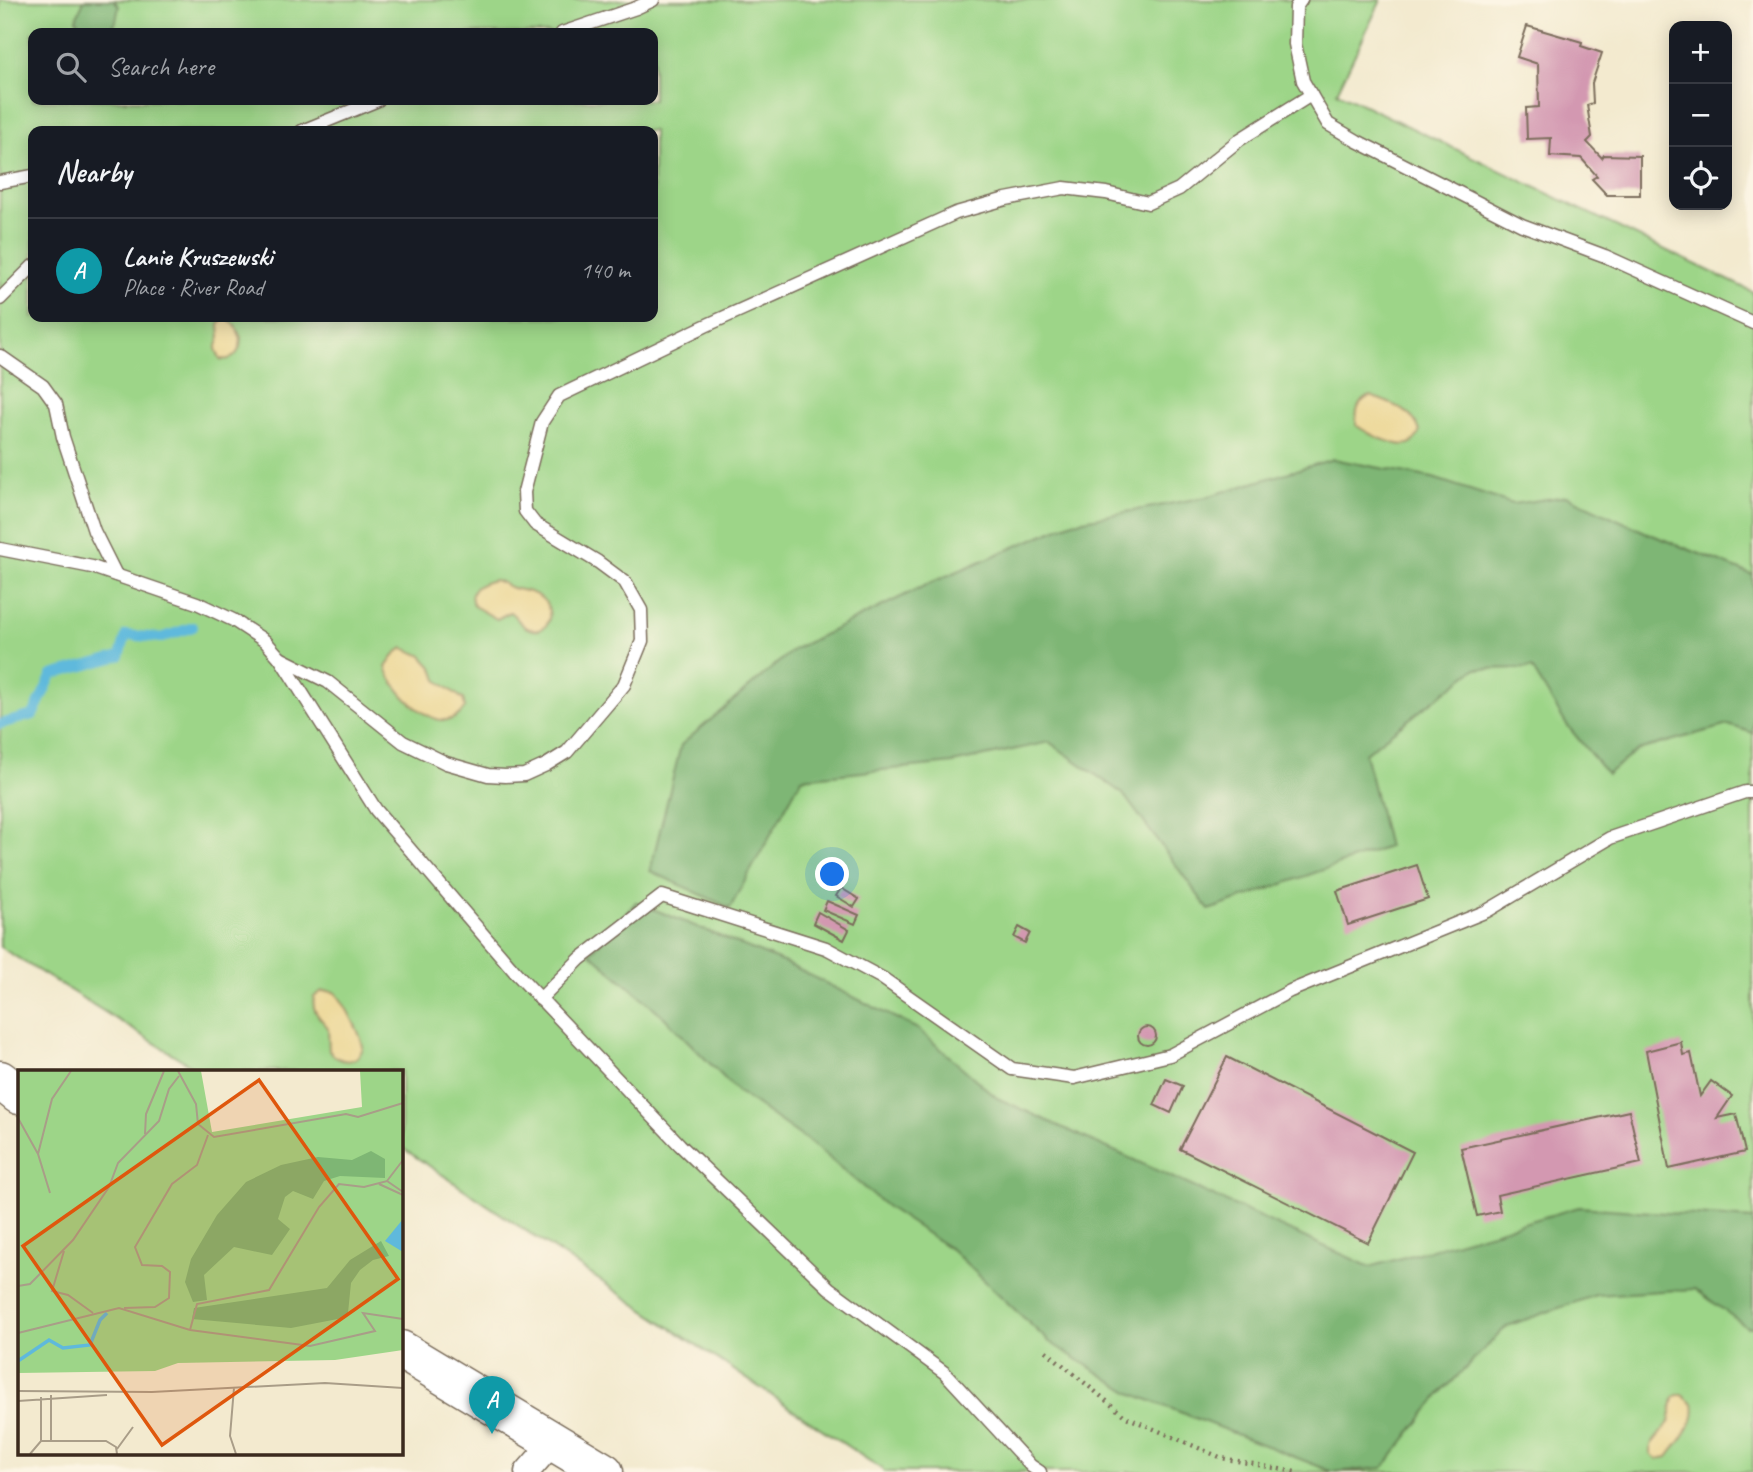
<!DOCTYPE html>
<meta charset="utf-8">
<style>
body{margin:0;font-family:Caveat,sans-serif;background:#20242c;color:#f1f3f6}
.controls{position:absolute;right:21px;top:21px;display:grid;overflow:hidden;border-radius:14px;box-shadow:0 4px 18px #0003}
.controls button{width:63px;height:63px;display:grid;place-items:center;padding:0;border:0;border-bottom:2px solid #363941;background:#171b24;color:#f1f3f6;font:35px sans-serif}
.you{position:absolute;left:833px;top:875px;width:24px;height:24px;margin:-18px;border:5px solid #fff;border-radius:50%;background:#1a73e8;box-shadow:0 0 0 10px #1a73e833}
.badge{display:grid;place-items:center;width:46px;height:46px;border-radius:50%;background:#2563eb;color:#fff;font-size:23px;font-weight:700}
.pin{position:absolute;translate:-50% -58px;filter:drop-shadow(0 2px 4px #0008)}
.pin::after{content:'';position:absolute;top:37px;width:24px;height:21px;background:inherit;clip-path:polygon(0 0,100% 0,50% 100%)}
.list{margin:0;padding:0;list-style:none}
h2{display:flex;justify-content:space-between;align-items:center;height:91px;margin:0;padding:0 28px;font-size:30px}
h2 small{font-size:23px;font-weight:400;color:#9ea1a6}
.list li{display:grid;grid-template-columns:46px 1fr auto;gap:21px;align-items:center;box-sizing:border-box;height:105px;padding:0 28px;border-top:2px solid #363941}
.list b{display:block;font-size:26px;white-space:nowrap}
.list p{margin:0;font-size:23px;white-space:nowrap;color:#9ea1a6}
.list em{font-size:23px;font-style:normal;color:#9ea1a6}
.icon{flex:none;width:38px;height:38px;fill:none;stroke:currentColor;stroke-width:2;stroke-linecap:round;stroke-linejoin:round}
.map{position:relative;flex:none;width:1753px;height:1472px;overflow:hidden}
.search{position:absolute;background:#171b24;box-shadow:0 4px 18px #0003;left:28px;top:28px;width:630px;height:77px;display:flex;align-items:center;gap:18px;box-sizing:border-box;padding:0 24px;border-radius:14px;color:#9ea1a6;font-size:26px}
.panel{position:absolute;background:#171b24;box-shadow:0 4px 18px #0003;left:28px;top:126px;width:630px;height:196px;border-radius:14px}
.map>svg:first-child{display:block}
.green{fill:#9dd588;stroke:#6c8053;stroke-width:2;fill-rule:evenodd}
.forest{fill:#7eb674;stroke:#5c7049;stroke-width:2}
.sand{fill:#eeda9e;stroke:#94825e;stroke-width:2}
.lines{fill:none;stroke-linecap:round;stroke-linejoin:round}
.stream{stroke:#5fb9dc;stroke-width:10}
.building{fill:#d398b1}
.service-casing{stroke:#7b6d5c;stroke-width:15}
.minor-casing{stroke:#7b6d5c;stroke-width:27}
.primary-casing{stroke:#7b6d5c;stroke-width:41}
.path{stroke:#7b6d5c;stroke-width:4.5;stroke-dasharray:2 5;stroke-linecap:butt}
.service{stroke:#fff;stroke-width:12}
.minor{stroke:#fff;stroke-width:24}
.primary{stroke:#fff;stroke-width:38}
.inset-river{fill:none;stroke:#5fb9dc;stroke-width:3.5}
.inset-road{fill:none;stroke:#a99d88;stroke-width:2}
.view{fill:#df570d;fill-opacity:0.15;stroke:#df570d;stroke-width:3.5}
.inset-edge{fill:none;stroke:#3b2a1e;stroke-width:3.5}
</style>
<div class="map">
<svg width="1753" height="1472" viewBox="0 0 1753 1472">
<rect width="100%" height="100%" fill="#fcf5e5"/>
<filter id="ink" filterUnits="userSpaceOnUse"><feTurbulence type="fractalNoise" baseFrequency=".0143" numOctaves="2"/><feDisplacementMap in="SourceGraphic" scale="14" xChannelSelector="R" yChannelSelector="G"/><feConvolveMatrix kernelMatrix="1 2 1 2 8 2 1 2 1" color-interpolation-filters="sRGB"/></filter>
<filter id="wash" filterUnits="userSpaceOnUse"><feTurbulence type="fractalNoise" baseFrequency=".00686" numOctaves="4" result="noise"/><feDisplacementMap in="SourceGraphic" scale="28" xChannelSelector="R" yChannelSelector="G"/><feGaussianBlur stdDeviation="1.57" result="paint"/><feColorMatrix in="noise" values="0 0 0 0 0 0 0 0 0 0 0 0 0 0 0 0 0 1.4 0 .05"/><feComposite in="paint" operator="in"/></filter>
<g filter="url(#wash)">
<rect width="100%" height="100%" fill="#f3eacf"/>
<path class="green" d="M 0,0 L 1381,0 L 1337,92 L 1753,292 L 1753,1472 L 886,1472 L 401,1147 L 401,1071 L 200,1071 L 0,947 ZM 33,33 L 653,33 L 653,100 L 33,100 ZM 33,131 L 653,131 L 653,317 L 33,317 Z"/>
<g class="forest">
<polygon points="84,0 114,0 119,6 116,21 106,33 87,33 76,19"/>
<polygon points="1333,459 1433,478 1513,504 1567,496 1645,532 1753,575 1753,733 1728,725 1638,750 1607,774 1566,724 1532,668 1475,669 1365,753 1388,847 1209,910 1123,794 1049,742 953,763 802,778 730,908 650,871 681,745 794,649 930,583 1073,522 1206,497"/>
<polygon points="636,902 783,962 918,1029 997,1098 1370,1267 1579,1207 1753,1219 1753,1327 1747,1327 1695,1289 1596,1295 1507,1326 1441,1393 1383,1468 1333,1472 1131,1393 1048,1341 952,1250 887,1207 811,1143 738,1092 661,1014 590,953"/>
</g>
<g class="sand">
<path d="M 224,318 L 228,318 L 235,325 L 241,338 C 241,351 234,362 220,359 L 216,349 L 220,337 L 219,325 Z"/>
<path d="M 1370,396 C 1390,403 1413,410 1420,431 C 1418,436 1414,442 1409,444 C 1397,448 1366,433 1356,425 C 1356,412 1357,401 1370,396 Z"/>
<path d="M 495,580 C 501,582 505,584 510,587 C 520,591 532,590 541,598 C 556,609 550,636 530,629 C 521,627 517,617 510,612 L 497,619 L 474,606 C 465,589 481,583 495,580 Z"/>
<path d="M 403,648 L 421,655 L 433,668 L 437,680 L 463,699 L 465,707 C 444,745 393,692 386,667 L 396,653 Z"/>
<path d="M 322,991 C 326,991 331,991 334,992 C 342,997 363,1038 363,1048 C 356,1066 340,1063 329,1051 L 328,1028 C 320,1017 311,1012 314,997 Z"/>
<path d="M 1677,1395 L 1682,1395 L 1693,1404 C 1698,1423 1678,1443 1668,1457 L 1657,1459 L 1651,1454 L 1651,1445 L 1669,1422 L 1674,1398 Z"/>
</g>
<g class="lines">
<polyline class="stream" points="0,724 33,715 52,675 120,656 126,635 161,638 193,627"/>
</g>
<g id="blocks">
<g class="building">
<polygon points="1527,26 1582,42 1581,46 1602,53 1592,83 1593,103 1587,105 1592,137 1587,142 1602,158 1604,155 1640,156 1640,195 1607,195 1592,179 1597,176 1581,158 1550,156 1551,138 1527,139 1526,108 1539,107 1538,64 1517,57"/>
<polygon points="1417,865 1428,899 1348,925 1337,891"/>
<polygon points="841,888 859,899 854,907 836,896"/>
<polygon points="827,901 859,915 855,924 823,910"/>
<polygon points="818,912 849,930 844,940 813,923"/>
<polygon points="1019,927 1030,933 1025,943 1014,937"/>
<circle cx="1147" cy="1036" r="9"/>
<polygon points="1681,1042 1683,1055 1691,1053 1700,1096 1711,1081 1732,1096 1717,1118 1736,1114 1745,1152 1669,1169 1646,1051"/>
<polygon points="1227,1057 1413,1152 1368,1243 1180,1149"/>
<polygon points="1166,1079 1183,1086 1171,1113 1154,1105"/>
<polygon points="1629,1111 1641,1163 1497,1195 1500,1211 1477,1216 1461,1148"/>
</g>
</g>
</g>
<g filter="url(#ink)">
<use href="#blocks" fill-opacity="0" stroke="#7b6d5c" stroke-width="2"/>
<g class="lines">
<g class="service-casing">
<g id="service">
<polyline points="1301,0 1296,7 1295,44 1303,81 1328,124 1357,141 1522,225 1605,256 1753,323"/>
<polyline points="562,33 636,8 653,0"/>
<polyline points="302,131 378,100"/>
<polyline points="0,182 33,176"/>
<polyline points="0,299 33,266"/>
<polyline points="0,356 43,386 56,404 63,437 94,531 116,575"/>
<polyline points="0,549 92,567 197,603 233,620 265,641 280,658 376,810 516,973 680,1145 829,1288 945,1373 1031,1466 1040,1472"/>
<polyline points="280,658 328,682 403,742 446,763 488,775 505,776 524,775 546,765 567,752 624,685 642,641 641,610 625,582 598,562 535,524 525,511 524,492 542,422 559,396 705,326 956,213 1006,199 1064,188 1106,193 1148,203 1179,189 1239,140 1311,95"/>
<polyline points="540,999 580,959 662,896 826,948 882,978 1012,1069 1074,1078 1170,1055 1290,991 1487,911 1610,838 1745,792 1753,792"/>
</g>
</g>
<g class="minor-casing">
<polyline id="minor" points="527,1472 553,1442"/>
</g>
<g class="primary-casing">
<g id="primary">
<polyline points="0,1080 19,1095"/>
<polyline points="401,1350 604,1472"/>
</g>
</g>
<polyline class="path" points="1046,1351 1126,1417 1222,1458 1295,1472"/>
<use href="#service" class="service"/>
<use href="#minor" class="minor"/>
<use href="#primary" class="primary"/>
</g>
</g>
<g transform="translate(18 1070)">
<rect width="385" height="385" fill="#f3eacf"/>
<path d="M 0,1 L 183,1 L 194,62 L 344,37 L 342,1 L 385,1 L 385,280 L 317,290 L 160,293 L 137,301 L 0,303 Z" fill="#9dd588"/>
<path d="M 353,81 L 367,89 L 367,108 L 322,106 L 306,111 L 295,129 L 275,121 L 267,127 L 260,149 L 272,159 L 254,185 L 216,177 L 186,205 L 189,230 L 175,232 L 167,212 L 173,189 L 199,145 L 228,112 L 263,95 L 300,87 L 334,90 ZM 363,171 L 371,186 L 355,190 L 342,200 L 333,213 L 330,243 L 325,248 L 273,258 L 174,249 L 176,238 L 309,218 L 332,190 Z" fill="#7eb674"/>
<path d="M 385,149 L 385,182 L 367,171 Z" fill="#5fb9dc"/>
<path class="inset-river" d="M 0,291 L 31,270 L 45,278 L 72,275 L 82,250 L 89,243"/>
<path class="inset-road" d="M 160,1 L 178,34 L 180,54 L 196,67 L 328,44 L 340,47 L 385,33M 0,48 L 20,84 L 32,123M 127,64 L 128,44 L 146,1M 20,84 L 34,29 L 53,1M 369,111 L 385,90M 361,114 L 385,125M 46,181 L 34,221 L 50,225 L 75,243M 0,216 L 12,214 L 55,170 L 91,117 L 100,93 L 141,51 L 151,19 L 161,6M 106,238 L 137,237 L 151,228 L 152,202 L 144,196 L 124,195 L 117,177 L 154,114 L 179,95 L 190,65M 172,260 L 179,234 L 251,220 L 301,137 L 321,114 L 346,117 L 369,111 L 385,122M 0,263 L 101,238 L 172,260 L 292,276 L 357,261 L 345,243 L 385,249M 216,318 L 212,366 L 218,384M 0,321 L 134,322 L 307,313 L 385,318M 33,325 L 33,371M 23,327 L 23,371M 0,331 L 89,325M 99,379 L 115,357M 12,384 L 23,371 L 88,371 L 98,377 L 99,384"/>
<path class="view" d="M 241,10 L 380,209 L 144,375 L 5,176 Z"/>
<rect width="385" height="385" class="inset-edge"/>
</g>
</svg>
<div class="controls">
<button>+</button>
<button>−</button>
<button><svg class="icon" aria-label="locate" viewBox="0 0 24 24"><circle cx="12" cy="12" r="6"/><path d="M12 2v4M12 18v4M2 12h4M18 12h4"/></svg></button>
</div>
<div class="you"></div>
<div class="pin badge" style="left:492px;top:1434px;background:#0f9aa8">A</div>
<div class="search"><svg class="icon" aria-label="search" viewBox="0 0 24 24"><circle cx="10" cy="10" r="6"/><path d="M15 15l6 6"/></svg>Search here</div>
<section class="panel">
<h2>Nearby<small></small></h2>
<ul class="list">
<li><span class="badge" style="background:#0f9aa8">A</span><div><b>Lanie Kruszewski</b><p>Place · River Road</p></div><em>140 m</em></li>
</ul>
</section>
</div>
